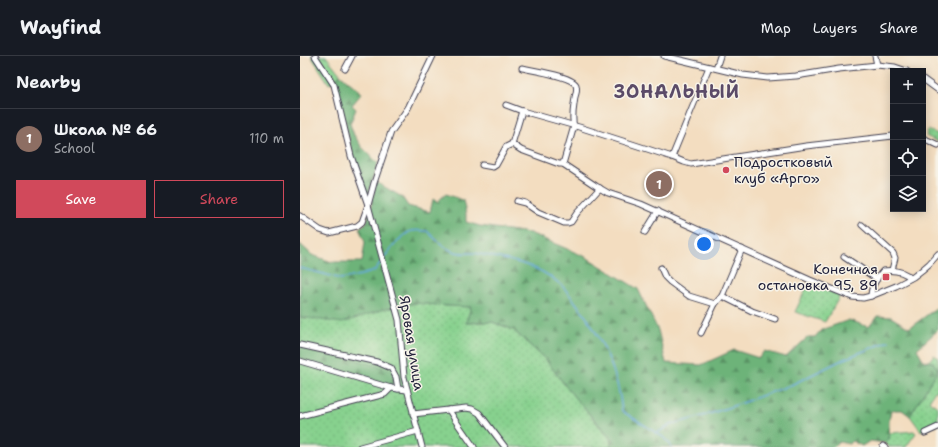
<!DOCTYPE html>
<meta charset="utf-8">
<style>
body{margin:0;font-family:"Shantell Sans",sans-serif;background:#242831;color:#f1f3f6}
.controls{position:absolute;right:12px;top:12px;display:grid;overflow:hidden;border-radius:0px;box-shadow:0 2px 10px #0003}
.controls button{width:36px;height:36px;display:grid;place-items:center;padding:0;border:0;border-bottom:1px solid #363941;background:#171b24;color:#f1f3f6;font:20px sans-serif}
.you{position:absolute;left:404px;top:188px;width:14px;height:14px;margin:-10px;border:3px solid #fff;border-radius:50%;background:#1a73e8;box-shadow:0 0 0 6px #1a73e833}
.badge{display:grid;place-items:center;width:26px;height:26px;border-radius:50%;background:#d1495b;color:#fff;font-size:13px;font-weight:700}
.pin{position:absolute;translate:-50% -50%;border:2px solid #fff;box-shadow:0 1px 4px #0006}
.list{margin:0;padding:0;list-style:none}
h2{display:flex;justify-content:space-between;align-items:center;height:52px;margin:0;padding:0 16px;font-size:17px}
h2 small{font-size:13px;font-weight:400;color:#9ea1a6}
.list li{display:grid;grid-template-columns:26px 1fr auto;gap:12px;align-items:center;box-sizing:border-box;height:60px;padding:0 16px;border-top:1px solid #363941}
.list b{display:block;font-size:15px;white-space:nowrap}
.list p{margin:0;font-size:13px;white-space:nowrap;color:#9ea1a6}
.list em{font-size:13px;font-style:normal;color:#9ea1a6}
.actions{display:flex;gap:8px;padding:12px 16px}
.actions a{flex:1;padding:9px 0;border:1px solid #d1495b;border-radius:0px;text-align:center;font-size:14px;color:#d1495b}
.actions .main{background:#d1495b;color:#fff}
.icon{flex:none;width:22px;height:22px;fill:none;stroke:currentColor;stroke-width:2;stroke-linecap:round;stroke-linejoin:round}
.map{position:relative;flex:none;width:638px;height:391px;overflow:hidden}
header{display:flex;align-items:center;gap:24px;box-sizing:border-box;height:56px;padding:0 20px;background:#171b24;border-bottom:1px solid #363941}
header strong{font-size:19px}
nav{display:flex;gap:22px;margin-inline-start:auto;font-size:14px}
main{display:flex}
aside{flex:1;background:#171b24}
.map>svg:first-child{display:block}
.grass{fill:url(#grass-dots);stroke:#547a64}
.forest{fill:url(#forest-firs);stroke:#486a5a}
.lines{fill:none;stroke-linecap:round;stroke-linejoin:round}
.stream{stroke:#63a8d8;stroke-width:1.5}
.minor-casing{stroke:#413e4f;stroke-width:7}
.minor{stroke:#fff;stroke-width:5}
.poi-dot{fill:#d1495b;stroke:#f7f3e8;stroke-width:1.5}
.labels{text-anchor:middle;stroke-width:3;stroke-linejoin:round;paint-order:stroke}
.poi-label{font-size:14px;fill:#22223b;stroke:#f7f3e8;text-anchor:start}
.street-label{font-size:14px;fill:#22223b;stroke:#f7f3e8}
.district-label{font-size:18px;font-weight:bold;letter-spacing:1px;fill:#5b4b68;stroke:#f7f3e8}
</style>
<header>
<strong>Wayfind</strong>
<nav><a>Map</a><a>Layers</a><a>Share</a></nav>
</header>
<main>
<aside>
<h2>Nearby<small></small></h2>
<ul class="list">
<li><span class="badge" style="background:#8d6e63">1</span><div><b>Школа № 66</b><p>School</p></div><em>110 m</em></li>
</ul>
<div class="actions"><a class="main">Save</a><a>Share</a></div>
</aside>
<div class="map">
<svg width="638" height="391" viewBox="0 0 638 391">
<defs>
<pattern id="grass-dots" width="8" height="8" patternUnits="userSpaceOnUse"><rect width="8" height="8" fill="#87d18e"/><path d="M2 2h.1M6 6h.1" fill="none" stroke="#74b37b" stroke-width="1.8" stroke-linecap="round"/></pattern>
<pattern id="forest-firs" width="22" height="20" patternUnits="userSpaceOnUse"><rect width="22" height="20" fill="#6db379"/><path d="M5 1l3.5 6h-7zM16 11l3.5 6h-7z" fill="#599164"/></pattern>
</defs>
<rect width="100%" height="100%" fill="#f7f3e8"/>
<filter id="ink" filterUnits="userSpaceOnUse"><feTurbulence type="fractalNoise" baseFrequency=".025" numOctaves="2"/><feDisplacementMap in="SourceGraphic" scale="8" xChannelSelector="R" yChannelSelector="G"/><feConvolveMatrix kernelMatrix="1 2 1 2 8 2 1 2 1" color-interpolation-filters="sRGB"/></filter>
<filter id="wash" filterUnits="userSpaceOnUse"><feTurbulence type="fractalNoise" baseFrequency=".012" numOctaves="4" result="noise"/><feDisplacementMap in="SourceGraphic" scale="16" xChannelSelector="R" yChannelSelector="G"/><feGaussianBlur stdDeviation="0.9" result="paint"/><feColorMatrix in="noise" values="0 0 0 0 0 0 0 0 0 0 0 0 0 0 0 0 0 1.4 0 .05"/><feComposite in="paint" operator="in"/></filter>
<g filter="url(#wash)">
<rect width="100%" height="100%" fill="#f3ddc0"/>
<g class="grass">
<polygon points="11,0 26,0 40,18 35,25 29,28"/>
<polygon points="628,74 638,78 638,86 626,80"/>
<polygon points="509,226 540,240 525,266 495,256"/>
<polygon points="116,247 148,250 171,251 166,267 192,266 212,273 245,303 275,342 310,382 311,391 0,391 0,261 3,262 85,253"/>
<polygon points="634,299 638,302 638,335 635,335 629,345 638,351 638,369 621,375 610,360 637,314 633,306 629,305"/>
<polygon points="614,375 616,377 606,391 589,391 585,387 589,383 590,377"/>
</g>
<g class="forest">
<polygon points="40,18 62,37 52,49 56,53 50,68 54,79 61,90 78,107 68,140 67,139 53,100 35,25"/>
<polygon points="76,126 102,141 108,150 130,156 133,143 137,146 146,138 163,144 166,158 166,166 180,170 230,177 286,201 338,233 358,274 366,307 401,309 434,294 459,302 464,295 486,301 508,281 515,281 521,274 549,264 569,271 577,260 591,261 609,272 638,251 638,274 617,293 624,305 633,306 638,314 610,360 602,354 591,354 589,365 589,383 585,387 570,385 562,390 552,385 549,388 539,386 533,391 311,391 310,381 275,342 245,303 212,273 192,266 166,267 171,251 148,250 116,247 85,253 42,267 0,261 0,188 12,199 32,206 62,206 65,186 59,172 66,167 71,150"/>
<polygon points="0,288 96,315 93,331 0,305"/>
</g>
<g class="lines">
<g class="stream">
<path d="M 83,203 C 90,194 100,180 111,175 C 116,174 123,175 127,175 C 133,181 148,195 156,196 C 162,198 169,197 175,197 C 190,200 205,203 220,207 C 234,211 249,218 260,228 C 266,233 271,241 276,247 C 300,278 318,315 322,355 L 363,381 L 370,388 L 371,391"/>
<polyline points="0,212 24,218 41,223 61,219 74,215 81,206"/>
<polyline points="357,377 370,369 406,359 439,348 491,329 544,303 589,285"/>
</g>
</g>
</g>
<g filter="url(#ink)">
<g class="lines">
<g class="minor-casing">
<g id="minor">
<polyline points="15,0 34,29 51,100 68,149 99,264 104,321 122,391"/>
<polyline points="364,0 443,19 468,22 496,20 539,13 577,9 595,11 607,15"/>
<polyline points="575,0 577,9"/>
<path d="M 222,12 C 232,14 271,20 276,29 C 277,32 276,38 275,41 C 274,51 271,61 274,70 L 263,108"/>
<polyline points="416,12 420,0"/>
<polyline points="45,13 52,0"/>
<polyline points="623,23 638,34"/>
<polyline points="206,49 222,55 279,71 332,88 372,101 384,106 391,108 506,90 593,80"/>
<polyline points="623,82 638,89"/>
<polyline points="212,88 221,94 259,108 263,108 296,130 308,137 341,148 510,224 552,241 563,242 571,240 596,230 613,221 622,214 629,208 638,198"/>
<polyline points="372,101 409,11"/>
<polyline points="182,109 193,111 196,109 206,91 212,88 222,55"/>
<polyline points="217,145 225,147 238,156 264,167 268,167 271,166 277,157 300,132"/>
<polyline points="0,160 20,174 29,177 57,170 62,166 68,149 74,127 91,76 108,52 133,0"/>
<polyline points="562,169 593,197 595,202 592,214"/>
<polyline points="345,176 358,155"/>
<polyline points="544,201 577,223"/>
<polyline points="361,212 365,221 370,226 389,240 415,248"/>
<polyline points="422,240 452,255 475,263"/>
<path d="M 571,240 C 571,231 577,221 583,215 C 592,214 604,215 610,222"/>
<polyline points="401,277 415,248 422,240 442,193"/>
<polyline points="0,289 77,306 91,312 96,321 98,333"/>
<polyline points="0,305 91,332 107,334"/>
<polyline points="149,354 155,364 174,391"/>
<polyline points="113,358 166,352 172,353 179,357 205,391"/>
<polyline points="0,360 85,338 91,332"/>
<polyline points="625,377 638,371"/>
<polyline points="583,390 585,391"/>
<polyline points="60,391 118,375"/>
</g>
</g>
<use href="#minor" class="minor"/>
</g>
</g>
<g class="poi-dot">
<circle cx="426" cy="114" r="4"/>
<rect x="582" y="217" width="8" height="8" rx="2"/>
</g>
<g class="labels">
<g class="poi-label">
<text x="434" y="111">Подростковый<tspan x="434" dy="16">клуб «Арго»</tspan></text>
<text x="578" y="218" text-anchor="end">Конечная<tspan x="578" dy="16">остановка 95, 89</tspan></text>
</g>
<g class="street-label">
<text transform="translate(112 287) rotate(81)" y="5">Яровая улица</text>
</g>
<g class="district-label">
<text x="377" y="42">ЗОНАЛЬНЫЙ</text>
</g>
</g>
</svg>
<div class="controls">
<button>+</button>
<button>−</button>
<button><svg class="icon" aria-label="locate" viewBox="0 0 24 24"><circle cx="12" cy="12" r="6"/><path d="M12 2v4M12 18v4M2 12h4M18 12h4"/></svg></button>
<button><svg class="icon" aria-label="layers" viewBox="0 0 24 24"><path d="M12 4l9 5-9 5-9-5zM3 14l9 5 9-5"/></svg></button>
</div>
<div class="you"></div>
<div class="pin badge" style="left:359px;top:128px;background:#8d6e63">1</div>
</div>
</main>
